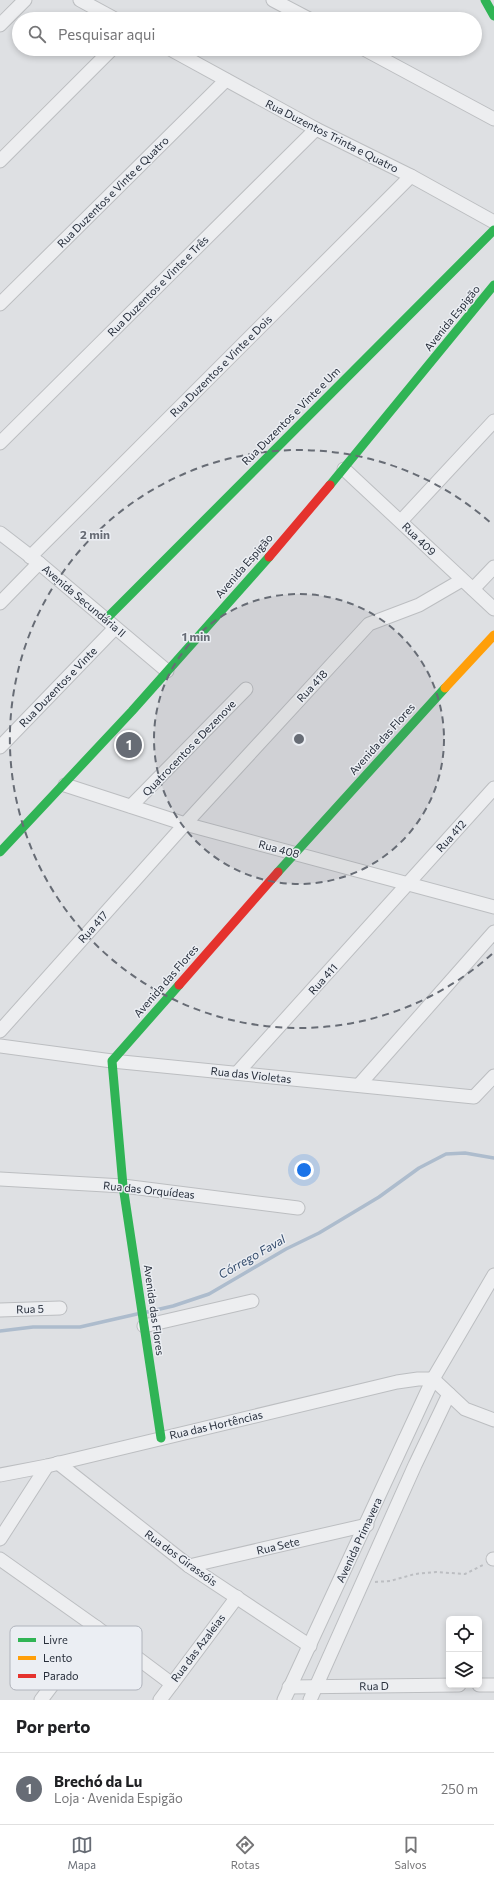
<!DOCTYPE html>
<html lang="pt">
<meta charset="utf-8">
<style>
body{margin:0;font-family:Commissioner,sans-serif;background:#f2f2f2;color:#202124}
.controls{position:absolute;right:12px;bottom:12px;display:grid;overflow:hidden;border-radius:6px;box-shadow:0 2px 6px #0003}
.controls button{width:36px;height:36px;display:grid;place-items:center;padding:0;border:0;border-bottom:1px solid #e0e0e0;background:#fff;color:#202124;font:20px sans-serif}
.you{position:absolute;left:304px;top:1170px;width:14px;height:14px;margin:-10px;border:3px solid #fff;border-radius:50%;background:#1a73e8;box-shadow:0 0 0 6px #1a73e833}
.badge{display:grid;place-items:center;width:26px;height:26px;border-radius:50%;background:#676c75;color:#fff;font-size:13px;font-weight:700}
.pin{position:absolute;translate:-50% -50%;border:2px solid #fff;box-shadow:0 1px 4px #0006}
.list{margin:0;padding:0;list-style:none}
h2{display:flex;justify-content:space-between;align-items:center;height:52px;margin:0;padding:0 16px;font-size:17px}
h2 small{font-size:13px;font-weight:400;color:#757577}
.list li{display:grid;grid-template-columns:26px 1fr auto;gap:12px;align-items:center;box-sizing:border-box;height:72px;padding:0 16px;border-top:1px solid #e0e0e0}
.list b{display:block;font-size:15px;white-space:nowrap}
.list p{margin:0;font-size:13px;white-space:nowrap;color:#757577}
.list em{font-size:13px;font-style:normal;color:#757577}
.icon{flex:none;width:22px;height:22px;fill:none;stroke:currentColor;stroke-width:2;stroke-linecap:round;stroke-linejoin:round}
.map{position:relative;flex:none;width:494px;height:1700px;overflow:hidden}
.search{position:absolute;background:#fff;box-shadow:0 2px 6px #0003;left:12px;right:12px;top:12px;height:44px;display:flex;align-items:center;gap:10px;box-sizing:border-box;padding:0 14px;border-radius:22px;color:#757577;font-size:15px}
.sheet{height:124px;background:#fff}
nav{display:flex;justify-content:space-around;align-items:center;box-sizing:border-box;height:56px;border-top:1px solid #e0e0e0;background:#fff;font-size:11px;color:#757577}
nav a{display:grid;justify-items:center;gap:2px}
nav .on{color:#676c75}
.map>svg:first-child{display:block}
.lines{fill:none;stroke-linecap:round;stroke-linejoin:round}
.stream{stroke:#adbccd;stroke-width:3.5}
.street-casing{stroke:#bcbec1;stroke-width:15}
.path{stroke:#bcbec2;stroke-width:2;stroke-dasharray:3 3;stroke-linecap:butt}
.street{stroke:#edeef0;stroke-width:13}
.fast{stroke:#30b455;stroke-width:9}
.slow{stroke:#ff9f0a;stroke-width:9}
.jam{stroke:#e5322d;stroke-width:9}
.ring{fill:none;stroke:#676c75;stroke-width:2;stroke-dasharray:7 5}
.labels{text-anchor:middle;stroke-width:3;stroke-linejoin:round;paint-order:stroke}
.street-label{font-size:11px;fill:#272e3a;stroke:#ebeef3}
.water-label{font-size:12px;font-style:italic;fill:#344c6c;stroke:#ebeef3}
.key{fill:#ebeef3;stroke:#b0b4bc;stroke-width:1}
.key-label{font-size:11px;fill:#272e3a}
.centre{fill:#676c75;stroke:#ebeef3;stroke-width:2}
.ring-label{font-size:12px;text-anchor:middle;font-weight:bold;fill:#676c75;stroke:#ebeef3;stroke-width:3;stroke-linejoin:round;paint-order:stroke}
</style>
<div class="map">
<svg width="494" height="1700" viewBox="0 0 494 1700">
<rect width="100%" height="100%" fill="#dee0e3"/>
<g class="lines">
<g class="stream">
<polyline points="147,1312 173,1306 209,1294 286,1249 319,1233 379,1197 419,1168 446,1154 465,1153 494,1158"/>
<polyline points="0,1331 33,1327 80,1327 137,1314"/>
</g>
<g class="street-casing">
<g id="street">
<polyline points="80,0 115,19"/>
<polyline points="273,0 309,19"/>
<polyline points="0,25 25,0"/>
<polyline points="170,49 316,129 411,176 494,222"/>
<polyline points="364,49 494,119"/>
<polyline points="0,161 112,49"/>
<polyline points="0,304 226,80"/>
<polyline points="0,443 316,129"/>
<polyline points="344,469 494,609"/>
<polyline points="401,521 494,421"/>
<polyline points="0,533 39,563 167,671"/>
<polyline points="30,557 411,176"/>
<polyline points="473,589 494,567"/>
<polyline points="0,603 39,563"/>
<polyline points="0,747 115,628"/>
<polyline points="65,785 185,824 494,907"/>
<polyline points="131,806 246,689"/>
<polyline points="0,1031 185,824 369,624 419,605 462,580"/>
<polyline points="0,1046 112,1061 474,1097 494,1076"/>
<polyline points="237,1073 494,788"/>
<polyline points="359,1085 494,932"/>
<polyline points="0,1179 123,1186 298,1208"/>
<polyline points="0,1310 60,1308"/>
<polyline points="144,1326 252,1301"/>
<polyline points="433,1379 465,1409 494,1420"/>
<polyline points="58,1463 189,1566 310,1646"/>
<polyline points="0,1475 47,1466 397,1382 418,1379 433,1379"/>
<polyline points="0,1539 47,1466"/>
<polyline points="0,1559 96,1627 172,1684"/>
<polyline points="493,1559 494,1559"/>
<polyline points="189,1566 367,1525"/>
<polyline points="479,1685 494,1685"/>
<polyline points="289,1687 459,1685"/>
<polyline points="41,1700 96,1627"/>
<polyline points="160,1700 237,1597"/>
<polyline points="284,1700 433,1379 494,1275"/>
<polyline points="310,1700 415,1465 449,1394"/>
</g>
</g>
<polyline class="path" points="375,1582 390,1581 415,1574 436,1572 465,1574 483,1565"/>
<use href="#street" class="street"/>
<g class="fast">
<polyline points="485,0 494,16"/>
<polyline points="330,485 494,285"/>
<polyline points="106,619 494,230"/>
<polyline points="0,852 132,711 269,557"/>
<polyline points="278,872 445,688"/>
<polyline points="161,1438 123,1186 112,1061 179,985"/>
</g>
<polyline class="slow" points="445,688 494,635"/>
<g class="jam">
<polyline points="269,557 330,485"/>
<polyline points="179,985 278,872"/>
</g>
</g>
<circle cx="299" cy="739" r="145" fill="#676c75" fill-opacity=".12"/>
<g class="ring">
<circle cx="299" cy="739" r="145"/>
<path d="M492 954A289 289 0 1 1 492 524"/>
</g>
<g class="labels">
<g class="street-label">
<text transform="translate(332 136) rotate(27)" y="4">Rua Duzentos Trinta e Quatro</text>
<text transform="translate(113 192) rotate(-45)" y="4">Rua Duzentos e Vinte e Quatro</text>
<text transform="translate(158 286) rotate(-45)" y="4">Rua Duzentos e Vinte e Três</text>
<text transform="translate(452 318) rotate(-51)" y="4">Avenida Espigão</text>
<text transform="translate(221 366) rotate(-45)" y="4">Rua Duzentos e Vinte e Dois</text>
<text transform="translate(291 416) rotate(-45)" y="4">Rua Duzentos e Vinte e Um</text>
<text transform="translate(419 539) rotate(44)" y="4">Rua 409</text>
<text transform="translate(244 566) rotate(-49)" y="4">Avenida Espigão</text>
<text transform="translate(84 601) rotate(40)" y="4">Avenida Secundária II</text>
<text transform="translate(312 686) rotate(-47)" y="4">Rua 418</text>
<text transform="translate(58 687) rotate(-46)" y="4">Rua Duzentos e Vinte</text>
<text transform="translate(382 739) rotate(-48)" y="4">Avenida das Flores</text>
<text transform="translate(189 748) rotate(-46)" y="4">Quatrocentos e Dezenove</text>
<text transform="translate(451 836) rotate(-48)" y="4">Rua 412</text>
<text transform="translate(279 849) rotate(15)" y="4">Rua 408</text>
<text transform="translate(93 927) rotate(-48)" y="4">Rua 417</text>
<text transform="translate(323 979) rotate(-48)" y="4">Rua 411</text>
<text transform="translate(166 981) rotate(-49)" y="4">Avenida das Flores</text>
<text transform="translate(251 1075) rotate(6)" y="4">Rua das Violetas</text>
<text transform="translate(149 1190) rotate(6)" y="4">Rua das Orquídeas</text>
<text transform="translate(30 1309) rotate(-2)" y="4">Rua 5</text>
<text transform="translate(154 1310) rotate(82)" y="4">Avenida das Flores</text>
<text transform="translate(216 1425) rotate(-13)" y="4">Rua das Hortências</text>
<text transform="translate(359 1540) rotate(-65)" y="4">Avenida Primavera</text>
<text transform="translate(278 1546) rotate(-13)" y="4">Rua Sete</text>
<text transform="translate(181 1558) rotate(36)" y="4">Rua dos Girassóis</text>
<text transform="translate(198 1648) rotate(-53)" y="4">Rua das Azaleias</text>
<text transform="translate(374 1686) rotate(-1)" y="4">Rua D</text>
</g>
<g class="water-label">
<text transform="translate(252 1257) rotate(-30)" y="4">Córrego Faval</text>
</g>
</g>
<rect x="10" y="1626" width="132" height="64" rx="6" class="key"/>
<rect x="18" y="1638" width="18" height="4" fill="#30b455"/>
<rect x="18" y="1656" width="18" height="4" fill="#ff9f0a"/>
<rect x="18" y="1674" width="18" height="4" fill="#e5322d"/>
<g class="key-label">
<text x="43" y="1644">Livre</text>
<text x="43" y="1662">Lento</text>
<text x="43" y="1680">Parado</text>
</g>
<circle cx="299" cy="739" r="6" class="centre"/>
<g class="ring-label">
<text x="95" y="539">2 min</text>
<text x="196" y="641">1 min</text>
</g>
</svg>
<div class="controls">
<button><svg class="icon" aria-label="locate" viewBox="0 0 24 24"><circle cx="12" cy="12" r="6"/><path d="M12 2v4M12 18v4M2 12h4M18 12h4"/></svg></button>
<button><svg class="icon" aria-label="layers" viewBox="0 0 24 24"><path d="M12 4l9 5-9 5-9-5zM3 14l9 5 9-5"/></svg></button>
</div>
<div class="you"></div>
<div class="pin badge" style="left:129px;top:745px">1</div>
<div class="search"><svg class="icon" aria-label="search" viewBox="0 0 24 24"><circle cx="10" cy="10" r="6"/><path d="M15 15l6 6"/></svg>Pesquisar aqui</div>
</div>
<section class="sheet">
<h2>Por perto<small></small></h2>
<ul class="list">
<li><span class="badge">1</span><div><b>Brechó da Lu</b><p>Loja · Avenida Espigão</p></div><em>250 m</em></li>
</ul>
</section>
<nav>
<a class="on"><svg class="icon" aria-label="map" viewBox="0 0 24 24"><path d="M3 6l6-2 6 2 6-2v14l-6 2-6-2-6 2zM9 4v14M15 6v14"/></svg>Mapa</a>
<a><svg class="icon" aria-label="directions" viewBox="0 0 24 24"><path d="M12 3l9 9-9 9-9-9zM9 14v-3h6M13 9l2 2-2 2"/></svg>Rotas</a>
<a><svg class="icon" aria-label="saved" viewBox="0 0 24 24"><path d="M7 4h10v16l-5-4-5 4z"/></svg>Salvos</a>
</nav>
